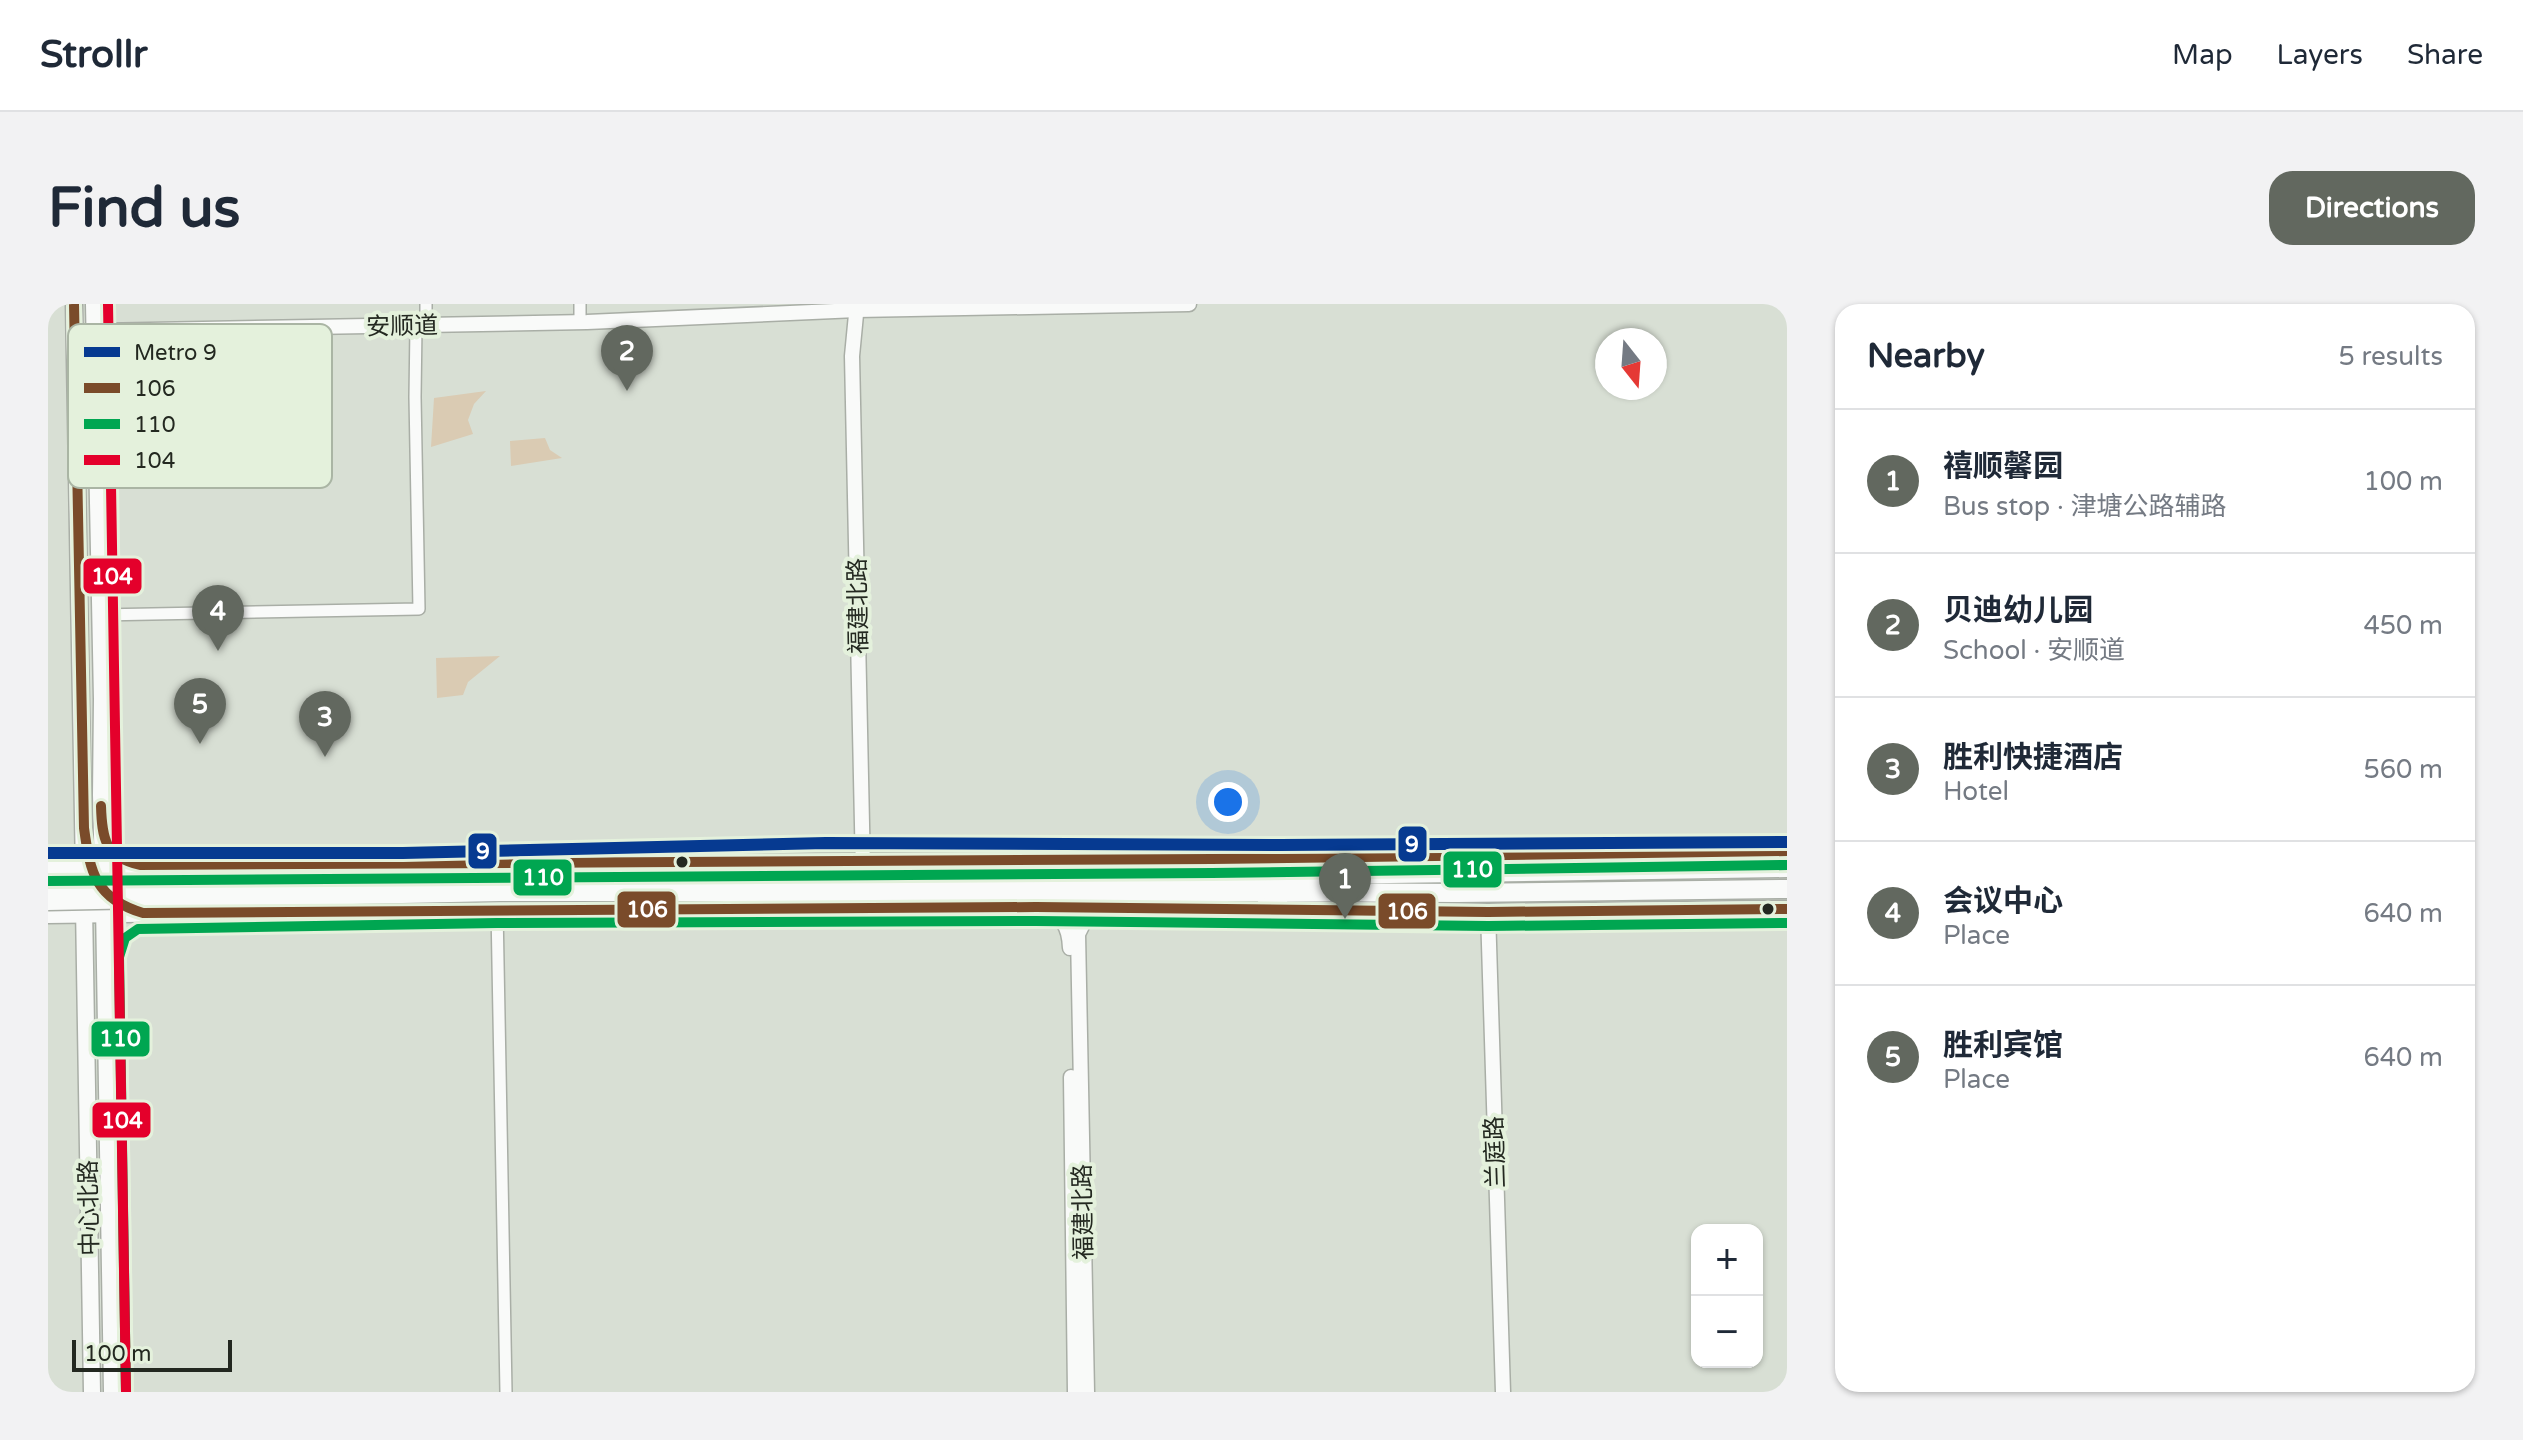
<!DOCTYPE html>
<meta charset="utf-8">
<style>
body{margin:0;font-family:"Varela Round","Noto Sans SC",sans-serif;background:#f2f2f3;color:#1f2937}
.controls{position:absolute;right:24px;bottom:24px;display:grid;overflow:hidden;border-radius:16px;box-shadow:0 2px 6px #0004}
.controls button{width:72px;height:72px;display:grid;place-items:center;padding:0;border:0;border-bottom:2px solid #e0e1e3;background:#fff;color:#1f2937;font:40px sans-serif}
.compass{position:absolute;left:1547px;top:24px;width:72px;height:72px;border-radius:50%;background:#fff;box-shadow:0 2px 6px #0004;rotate:163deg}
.scale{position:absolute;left:24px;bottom:20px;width:160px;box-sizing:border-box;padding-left:8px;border:4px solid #232820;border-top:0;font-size:22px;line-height:28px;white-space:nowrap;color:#232820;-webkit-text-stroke:6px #e4f1dc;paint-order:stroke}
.you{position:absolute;left:1180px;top:498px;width:28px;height:28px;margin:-20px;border:6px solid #fff;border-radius:50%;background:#1a73e8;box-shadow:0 0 0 12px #1a73e833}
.badge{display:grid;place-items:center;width:52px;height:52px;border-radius:50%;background:#62685f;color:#fff;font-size:26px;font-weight:700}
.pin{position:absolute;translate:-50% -66px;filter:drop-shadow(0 2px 4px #0008)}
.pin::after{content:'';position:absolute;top:42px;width:28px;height:24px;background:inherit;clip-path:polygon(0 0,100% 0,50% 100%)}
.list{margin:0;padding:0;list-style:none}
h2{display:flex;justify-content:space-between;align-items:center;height:104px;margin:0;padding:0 32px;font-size:34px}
h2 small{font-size:26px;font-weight:400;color:#747a83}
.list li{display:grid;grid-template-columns:52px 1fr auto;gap:24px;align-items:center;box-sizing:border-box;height:144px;padding:0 32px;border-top:2px solid #e0e1e3}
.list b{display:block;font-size:30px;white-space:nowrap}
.list p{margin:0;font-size:26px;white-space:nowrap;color:#747a83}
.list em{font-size:26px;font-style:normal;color:#747a83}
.map{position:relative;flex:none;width:1739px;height:1088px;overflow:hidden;border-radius:24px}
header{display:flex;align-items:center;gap:48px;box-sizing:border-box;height:112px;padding:0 40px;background:#fff;border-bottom:2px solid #e0e1e3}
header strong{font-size:38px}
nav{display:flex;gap:44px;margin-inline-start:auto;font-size:28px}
.intro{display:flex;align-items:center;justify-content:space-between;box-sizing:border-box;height:192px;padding:0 48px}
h1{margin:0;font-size:56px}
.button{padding:20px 36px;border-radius:24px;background:#62685f;color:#fff;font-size:28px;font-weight:700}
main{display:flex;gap:48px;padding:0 48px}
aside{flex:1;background:#fff;border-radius:24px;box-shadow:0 2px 6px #0004}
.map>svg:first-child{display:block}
.green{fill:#dacbb3}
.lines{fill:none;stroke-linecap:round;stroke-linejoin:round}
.minor-casing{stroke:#a9aea6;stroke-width:14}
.tertiary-casing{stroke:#a9aea6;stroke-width:17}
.secondary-casing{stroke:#a9aea6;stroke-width:19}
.trunk-casing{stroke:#a9aea6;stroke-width:21}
.minor{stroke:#f9faf9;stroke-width:11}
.tertiary{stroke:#f9faf9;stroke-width:14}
.secondary{stroke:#f9faf9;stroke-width:16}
.trunk{stroke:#f9faf9;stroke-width:18}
.trunk-bridge-casing{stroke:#a9aea6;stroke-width:21;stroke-linecap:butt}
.trunk-bridge{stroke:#f9faf9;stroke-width:18}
.bus-1-casing{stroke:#e4f1dc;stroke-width:16}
.bus-2-casing{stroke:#e4f1dc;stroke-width:16}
.bus-3-casing{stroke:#e4f1dc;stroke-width:16}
.bus-1{stroke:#7a4b2a;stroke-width:10}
.bus-2{stroke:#00a651;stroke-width:10}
.bus-3{stroke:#e4002b;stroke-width:10}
.metro-1-casing{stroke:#e4f1dc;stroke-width:18}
.metro-1{stroke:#063a91;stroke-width:12}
.bus-dot{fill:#232820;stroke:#e4f1dc;stroke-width:3}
.labels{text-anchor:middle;stroke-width:8;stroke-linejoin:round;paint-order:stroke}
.street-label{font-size:24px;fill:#232820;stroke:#e4f1dc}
.key{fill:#e4f1dc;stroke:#aab5a4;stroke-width:2}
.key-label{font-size:22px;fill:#232820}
.line-badge{stroke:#e4f1dc;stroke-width:3}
.badge-label{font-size:22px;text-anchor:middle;font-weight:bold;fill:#fff}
</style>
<header>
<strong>Strollr</strong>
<nav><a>Map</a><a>Layers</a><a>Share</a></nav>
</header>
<div class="intro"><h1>Find us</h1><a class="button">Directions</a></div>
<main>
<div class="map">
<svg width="1739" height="1088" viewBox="0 0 1739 1088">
<rect width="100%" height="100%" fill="#d8dfd4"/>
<g class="green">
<polygon points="438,87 426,100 420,116 425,130 383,143 386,94"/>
<polygon points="497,134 502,146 514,154 463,162 462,137"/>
<polygon points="452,352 420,378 415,391 389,394 388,354"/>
</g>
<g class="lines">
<g class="minor-casing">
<g id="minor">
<polyline points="378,0 378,22"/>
<polyline points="532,0 532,18"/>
<polyline points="52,311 371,305 367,93 368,22"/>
<polyline points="449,605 458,1088"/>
</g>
</g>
<g class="tertiary-casing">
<g id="tertiary">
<polyline points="809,0 804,52 815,567"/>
<polyline points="48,27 539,18 809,6 1141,0"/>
<path d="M 993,605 C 1014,613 1021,620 1022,644"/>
<polyline points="1440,608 1455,1088"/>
<polyline points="1023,773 1027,1088"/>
<polyline points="1039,1088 1030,630 1037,616 1056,606"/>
</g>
</g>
<g class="secondary-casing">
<g id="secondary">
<polyline points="26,0 36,570"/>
<polyline points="46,0 54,395 53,491 55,570"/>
<polyline points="1217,554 1739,547"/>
<polyline points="0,563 1177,555"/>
<polyline points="56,601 64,1088"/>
<polyline points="36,602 44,1088"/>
<polyline points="1217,605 1440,608 1739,605"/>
<polyline points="0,611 449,605 1185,604"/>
</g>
</g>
<g class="trunk-casing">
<g id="trunk">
<polyline points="1164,555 1233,562"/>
<polyline points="1210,572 1739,564"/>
<polyline points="1210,588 1409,589 1739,585"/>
<polyline points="1173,604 1230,598"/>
</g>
</g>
<use href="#minor" class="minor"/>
<use href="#tertiary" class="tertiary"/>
<use href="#secondary" class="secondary"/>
<use href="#trunk" class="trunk"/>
<g class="trunk-bridge-casing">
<g id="trunk-bridge">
<polyline points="0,582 476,572 1210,572"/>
<polyline points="0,597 452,588 1210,588"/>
</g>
</g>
<use href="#trunk-bridge" class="trunk-bridge"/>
<g class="bus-1-casing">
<g id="bus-1">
<path d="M 26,0 L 36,524 C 42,569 48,595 95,609 L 988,603 L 1440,608 L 1739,605"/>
<path d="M 53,502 C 54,535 57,553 92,561 L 1164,555 L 1739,547"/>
</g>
</g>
<g class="bus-2-casing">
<g id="bus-2">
<polyline points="0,577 1164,569 1739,561"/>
<polyline points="78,1088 71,653 77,634 90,625 449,619 988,617 1440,622 1739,619"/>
</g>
</g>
<g class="bus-3-casing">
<polyline id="bus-3" points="60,0 78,1088"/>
</g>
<use href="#bus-1" class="bus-1"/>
<use href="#bus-2" class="bus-2"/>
<use href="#bus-3" class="bus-3"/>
<g class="metro-1-casing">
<polyline id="metro-1" points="0,549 355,549 778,539 1232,541 1739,538"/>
</g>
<use href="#metro-1" class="metro-1"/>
</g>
<g class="bus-dot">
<circle cx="634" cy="558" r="7"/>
<circle cx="1720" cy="605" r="7"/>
</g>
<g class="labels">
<g class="street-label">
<text transform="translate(354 22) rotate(-1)" y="8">安顺道</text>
<text transform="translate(810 302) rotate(-91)" y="8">福建北路</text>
<text transform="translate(1447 848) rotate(-92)" y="8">兰庭路</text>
<text transform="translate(41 904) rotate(-91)" y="8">中心北路</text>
<text transform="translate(1035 908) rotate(-91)" y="8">福建北路</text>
</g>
</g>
<rect x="20" y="20" width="264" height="164" rx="12" class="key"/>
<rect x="36" y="43" width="36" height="10" fill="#063a91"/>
<rect x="36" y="79" width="36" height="10" fill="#7a4b2a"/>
<rect x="36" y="115" width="36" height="10" fill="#00a651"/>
<rect x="36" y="151" width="36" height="10" fill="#e4002b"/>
<g class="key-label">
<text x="86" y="56">Metro 9</text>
<text x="86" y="92">106</text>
<text x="86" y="128">110</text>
<text x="86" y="164">104</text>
</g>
<g class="line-badge">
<rect x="34" y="253" width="61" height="38" rx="8" fill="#e4002b"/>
<rect x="1349" y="521" width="31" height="38" rx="8" fill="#063a91"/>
<rect x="419" y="528" width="31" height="38" rx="8" fill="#063a91"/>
<rect x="1394" y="546" width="61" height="39" rx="8" fill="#00a651"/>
<rect x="464" y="554" width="61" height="39" rx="8" fill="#00a651"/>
<rect x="568" y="586" width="61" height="39" rx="8" fill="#7a4b2a"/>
<rect x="1329" y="588" width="60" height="38" rx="8" fill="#7a4b2a"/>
<rect x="42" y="716" width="61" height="38" rx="8" fill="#00a651"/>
<rect x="43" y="797" width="61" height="38" rx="8" fill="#e4002b"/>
</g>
<g class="badge-label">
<text x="64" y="280">104</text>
<text x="1364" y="548">9</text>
<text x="435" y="555">9</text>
<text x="1424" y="573">110</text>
<text x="495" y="581">110</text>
<text x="599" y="613">106</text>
<text x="1359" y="615">106</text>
<text x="72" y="742">110</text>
<text x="74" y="824">104</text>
</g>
</svg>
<div class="controls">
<button>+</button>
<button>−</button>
</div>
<svg class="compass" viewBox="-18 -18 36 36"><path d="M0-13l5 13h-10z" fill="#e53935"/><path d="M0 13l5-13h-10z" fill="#747a83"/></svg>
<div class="scale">100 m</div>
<div class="you"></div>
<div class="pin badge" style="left:1297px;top:615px">1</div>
<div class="pin badge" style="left:579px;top:87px">2</div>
<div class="pin badge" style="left:277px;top:453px">3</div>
<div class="pin badge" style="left:170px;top:347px">4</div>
<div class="pin badge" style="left:152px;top:440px">5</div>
</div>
<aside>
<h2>Nearby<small>5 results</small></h2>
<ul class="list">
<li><span class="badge">1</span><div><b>禧顺馨园</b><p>Bus stop · 津塘公路辅路</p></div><em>100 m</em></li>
<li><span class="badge">2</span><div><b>贝迪幼儿园</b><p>School · 安顺道</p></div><em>450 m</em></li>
<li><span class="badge">3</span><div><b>胜利快捷酒店</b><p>Hotel</p></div><em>560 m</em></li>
<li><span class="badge">4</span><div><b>会议中心</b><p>Place</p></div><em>640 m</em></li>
<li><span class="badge">5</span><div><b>胜利宾馆</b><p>Place</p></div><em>640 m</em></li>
</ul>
</aside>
</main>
